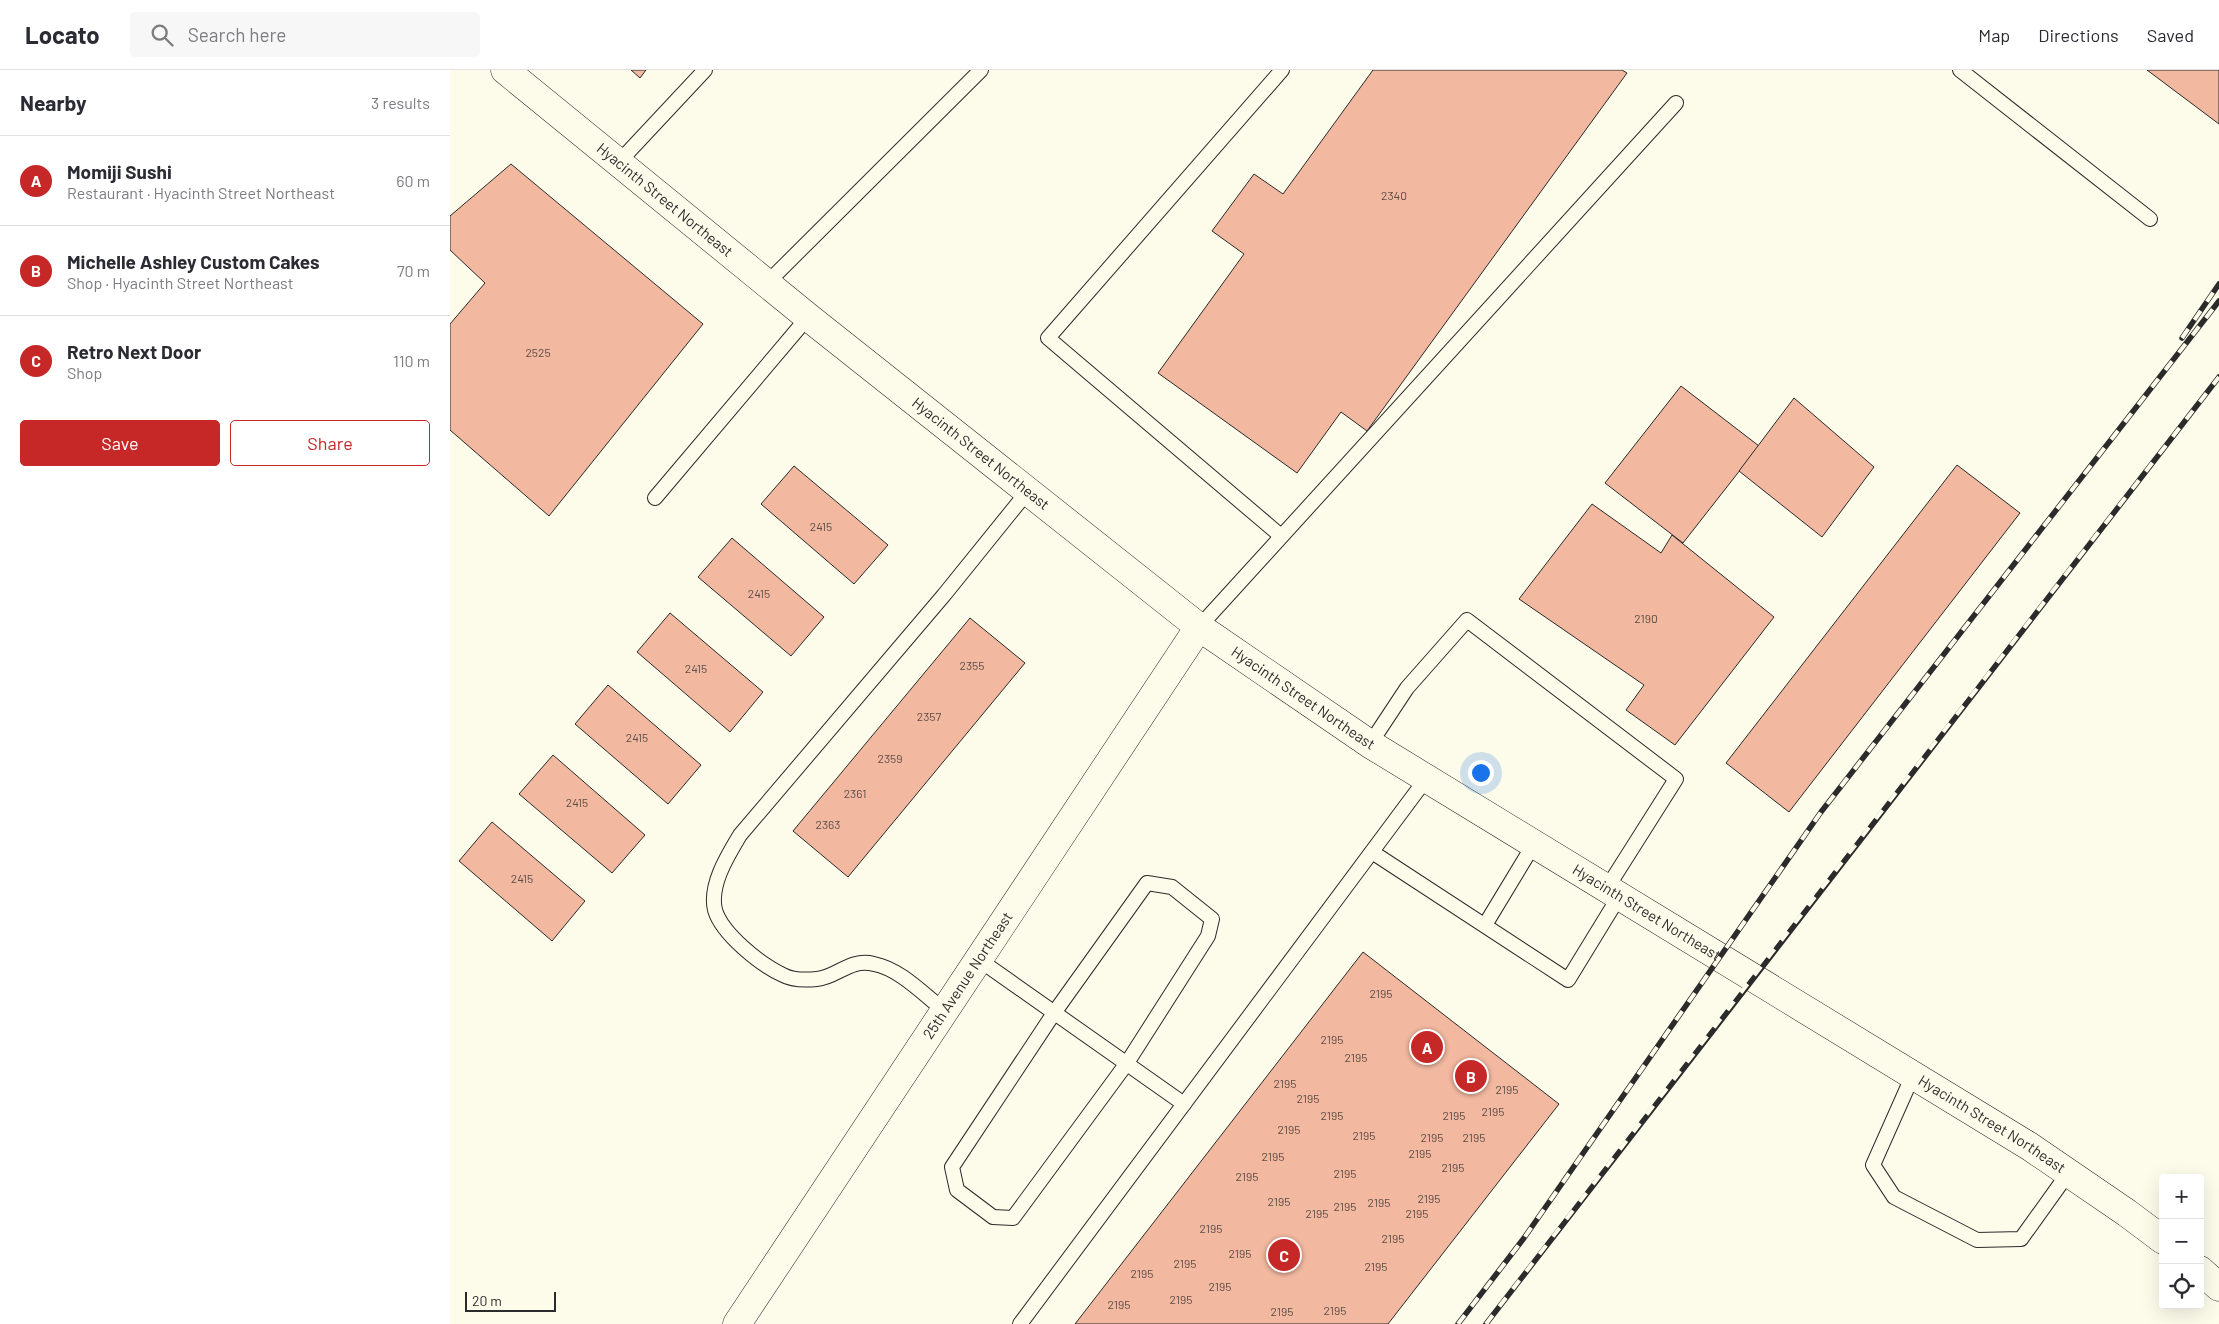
<!DOCTYPE html>
<meta charset="utf-8">
<style>
body{margin:0;font-family:Barlow,sans-serif;background:#f7f7f7;color:#2b2b33}
.controls{position:absolute;right:15px;bottom:15px;display:grid;overflow:hidden;border-radius:5px;box-shadow:0 5px 20px #0002}
.controls button{width:45px;height:45px;display:grid;place-items:center;padding:0;border:0;border-bottom:1px solid #e1e1e2;background:#fff;color:#2b2b33;font:25px sans-serif}
.scale{position:absolute;left:15px;bottom:12px;width:91px;box-sizing:border-box;padding-left:5px;border:2px solid #2b2b2b;border-top:0;font-size:14px;line-height:18px;white-space:nowrap;color:#2b2b2b;-webkit-text-stroke:4px #fdfbea;paint-order:stroke}
.you{position:absolute;left:1030px;top:702px;width:18px;height:18px;margin:-12px;border:4px solid #fff;border-radius:50%;background:#1a73e8;box-shadow:0 0 0 8px #1a73e833}
.badge{display:grid;place-items:center;width:32px;height:32px;border-radius:50%;background:#c62828;color:#fff;font-size:16px;font-weight:700}
.pin{position:absolute;translate:-50% -50%;border:2px solid #fff;box-shadow:0 1px 5px #0006}
.list{margin:0;padding:0;list-style:none}
h2{display:flex;justify-content:space-between;align-items:center;height:65px;margin:0;padding:0 20px;font-size:21px}
h2 small{font-size:16px;font-weight:400;color:#7c7c81}
.list li{display:grid;grid-template-columns:32px 1fr auto;gap:15px;align-items:center;box-sizing:border-box;height:90px;padding:0 20px;border-top:1px solid #e1e1e2}
.list b{display:block;font-size:19px;white-space:nowrap}
.list p{margin:0;font-size:16px;white-space:nowrap;color:#7c7c81}
.list em{font-size:16px;font-style:normal;color:#7c7c81}
.actions{display:flex;gap:10px;padding:15px 20px}
.actions a{flex:1;padding:11px 0;border:1px solid #c62828;border-radius:5px;text-align:center;font-size:18px;color:#c62828}
.actions .main{background:#c62828;color:#fff}
.icon{flex:none;width:28px;height:28px;fill:none;stroke:currentColor;stroke-width:2;stroke-linecap:round;stroke-linejoin:round}
.map{position:relative;flex:none;width:1769px;height:1254px;overflow:hidden}
header{display:flex;align-items:center;gap:30px;box-sizing:border-box;height:70px;padding:0 25px;background:#fff;border-bottom:1px solid #e1e1e2}
header strong{font-size:24px}
nav{display:flex;gap:28px;margin-inline-start:auto;font-size:18px}
.search{width:350px;height:45px;background:#f7f7f7;display:flex;align-items:center;gap:12px;box-sizing:border-box;padding:0 18px;border-radius:5px;color:#7c7c81;font-size:19px}
main{display:flex}
aside{flex:1;background:#fff}
.map>svg:first-child{display:block}
.building{fill:#f2b8a0;stroke:#2b2b2b}
.lines{fill:none;stroke-linecap:round;stroke-linejoin:round}
.service-casing{stroke:#2b2b2b;stroke-width:16}
.tertiary-casing{stroke:#2b2b2b;stroke-width:29}
.secondary-casing{stroke:#2b2b2b;stroke-width:29}
.service{stroke:#fdfbea;stroke-width:14}
.tertiary{stroke:#fdfbea;stroke-width:28}
.secondary{stroke:#fdfbea;stroke-width:28}
.rail-casing{stroke:#2b2b2b;stroke-width:5.5}
.rail{stroke:#fdfbea;stroke-width:4;stroke-dasharray:11;stroke-linecap:butt}
.labels{text-anchor:middle;stroke-width:4;stroke-linejoin:round;paint-order:stroke}
.number-label{font-size:12px;fill:#5d4e48}
.street-label{font-size:15px;fill:#2b2b2b;stroke:#fdfbea}
</style>
<header>
<strong>Locato</strong>
<div class="search"><svg class="icon" aria-label="search" viewBox="0 0 24 24"><circle cx="10" cy="10" r="6"/><path d="M15 15l6 6"/></svg>Search here</div>
<nav><a>Map</a><a>Directions</a><a>Saved</a></nav>
</header>
<main>
<aside>
<h2>Nearby<small>3 results</small></h2>
<ul class="list">
<li><span class="badge">A</span><div><b>Momiji Sushi</b><p>Restaurant · Hyacinth Street Northeast</p></div><em>60 m</em></li>
<li><span class="badge">B</span><div><b>Michelle Ashley Custom Cakes</b><p>Shop · Hyacinth Street Northeast</p></div><em>70 m</em></li>
<li><span class="badge">C</span><div><b>Retro Next Door</b><p>Shop</p></div><em>110 m</em></li>
</ul>
<div class="actions"><a class="main">Save</a><a>Share</a></div>
</aside>
<div class="map">
<svg width="1769" height="1254" viewBox="0 0 1769 1254">
<rect width="100%" height="100%" fill="#fdfbea"/>
<g class="building">
<polygon points="181,0 196,0 190,8"/>
<polygon points="923,0 1172,0 1177,3 917,361 891,342 847,403 708,303 794,184 762,161 804,104 833,124"/>
<polygon points="1697,0 1769,0 1769,54"/>
<polygon points="61,94 253,254 99,446 0,360 0,254 35,213 0,180 0,146"/>
<polygon points="1231,316 1309,376 1233,473 1155,413"/>
<polygon points="1344,328 1424,397 1372,467 1289,401"/>
<polygon points="1507,395 1570,443 1339,742 1276,693"/>
<polygon points="344,396 438,475 404,514 311,434"/>
<polygon points="1142,434 1211,483 1222,465 1324,547 1225,675 1176,640 1194,615 1069,529"/>
<polygon points="282,468 374,547 341,586 248,507"/>
<polygon points="220,543 313,622 280,662 187,582"/>
<polygon points="520,548 575,593 398,807 343,761"/>
<polygon points="158,615 251,695 218,734 125,654"/>
<polygon points="103,685 195,765 162,803 69,724"/>
<polygon points="42,752 135,831 102,871 9,791"/>
<polygon points="913,882 1109,1034 938,1254 625,1254"/>
</g>
<g class="lines">
<g class="service-casing">
<g id="service">
<polyline points="1510,0 1700,149"/>
<polyline points="168,93 255,0"/>
<polyline points="316,214 531,0"/>
<polyline points="205,428 358,247"/>
<polyline points="831,466 598,268 832,0"/>
<polyline points="749,557 1226,33"/>
<polyline points="920,674 957,618 1017,550 1226,709 1157,818"/>
<polyline points="922,782 1118,910 1170,825"/>
<polygon points="697,813 722,817 762,849 758,866 677,993 563,1148 543,1147 507,1120 502,1097 604,943"/>
<polyline points="1035,855 1084,774"/>
<polyline points="528,889 734,1034"/>
<path d="M 494,940 C 473,924 450,899 424,894 C 399,888 388,907 367,909 C 357,910 342,910 333,905 C 311,895 272,864 265,840 C 259,815 278,785 290,765 L 494,525 L 578,421"/>
<polyline points="1463,1005 1423,1095 1444,1127 1527,1170 1571,1169 1619,1102"/>
<polyline points="570,1254 976,709"/>
</g>
</g>
<g class="tertiary-casing">
<g id="tertiary">
<path id="s1" d="M 287,1254 L 749,557"/>
</g>
</g>
<g class="secondary-casing">
<g id="secondary">
<path id="s2" d="M 55,0 L 358,247 L 749,557 L 920,674 L 1579,1076 L 1677,1143 L 1713,1170"/>
<polyline points="1750,1200 1769,1217"/>
</g>
</g>
<use href="#service" class="service"/>
<use href="#tertiary" class="tertiary"/>
<use href="#secondary" class="secondary"/>
<g class="rail-casing">
<g id="rail">
<polyline points="1732,268 1769,214"/>
<polyline points="1008,1254 1074,1168 1371,742 1769,231"/>
<path d="M 1036,1254 C 1278,937 1524,623 1769,307"/>
</g>
</g>
<use href="#rail" class="rail"/>
</g>
<g class="labels">
<g class="number-label">
<text x="944" y="130">2340</text>
<text x="88" y="287">2525</text>
<text x="371" y="461">2415</text>
<text x="309" y="528">2415</text>
<text x="1196" y="553">2190</text>
<text x="522" y="600">2355</text>
<text x="246" y="603">2415</text>
<text x="479" y="651">2357</text>
<text x="187" y="672">2415</text>
<text x="440" y="693">2359</text>
<text x="405" y="728">2361</text>
<text x="127" y="737">2415</text>
<text x="378" y="759">2363</text>
<text x="72" y="813">2415</text>
<text x="931" y="928">2195</text>
<text x="882" y="974">2195</text>
<text x="906" y="992">2195</text>
<text x="835" y="1018">2195</text>
<text x="1057" y="1024">2195</text>
<text x="858" y="1033">2195</text>
<text x="1043" y="1046">2195</text>
<text x="882" y="1050">2195</text>
<text x="1004" y="1050">2195</text>
<text x="839" y="1064">2195</text>
<text x="914" y="1070">2195</text>
<text x="982" y="1072">2195</text>
<text x="1024" y="1072">2195</text>
<text x="970" y="1088">2195</text>
<text x="823" y="1091">2195</text>
<text x="1003" y="1102">2195</text>
<text x="895" y="1108">2195</text>
<text x="797" y="1111">2195</text>
<text x="979" y="1133">2195</text>
<text x="829" y="1136">2195</text>
<text x="929" y="1137">2195</text>
<text x="895" y="1141">2195</text>
<text x="867" y="1148">2195</text>
<text x="967" y="1148">2195</text>
<text x="761" y="1163">2195</text>
<text x="943" y="1173">2195</text>
<text x="790" y="1188">2195</text>
<text x="735" y="1198">2195</text>
<text x="926" y="1201">2195</text>
<text x="692" y="1208">2195</text>
<text x="770" y="1221">2195</text>
<text x="731" y="1234">2195</text>
<text x="669" y="1239">2195</text>
<text x="885" y="1245">2195</text>
<text x="832" y="1246">2195</text>
</g>
<g class="street-label">
<text dy="5" stroke="none"><textPath href="#s2" startOffset="206">Hyacinth Street Northeast</textPath></text>
<text dy="5" stroke="none"><textPath href="#s2" startOffset="611">Hyacinth Street Northeast</textPath></text>
<text dy="5" stroke="none"><textPath href="#s2" startOffset="1016">Hyacinth Street Northeast</textPath></text>
<text dy="5" stroke="none"><textPath href="#s2" startOffset="1421">Hyacinth Street Northeast</textPath></text>
<text dy="5" stroke="none"><textPath href="#s1" startOffset="418">25th Avenue Northeast</textPath></text>
<text dy="5" stroke="none"><textPath href="#s2" startOffset="1826">Hyacinth Street Northeast</textPath></text>
</g>
</g>
</svg>
<div class="controls">
<button>+</button>
<button>−</button>
<button><svg class="icon" aria-label="locate" viewBox="0 0 24 24"><circle cx="12" cy="12" r="6"/><path d="M12 2v4M12 18v4M2 12h4M18 12h4"/></svg></button>
</div>
<div class="scale">20 m</div>
<div class="you"></div>
<div class="pin badge" style="left:977px;top:977px">A</div>
<div class="pin badge" style="left:1021px;top:1006px">B</div>
<div class="pin badge" style="left:834px;top:1185px">C</div>
</div>
</main>
